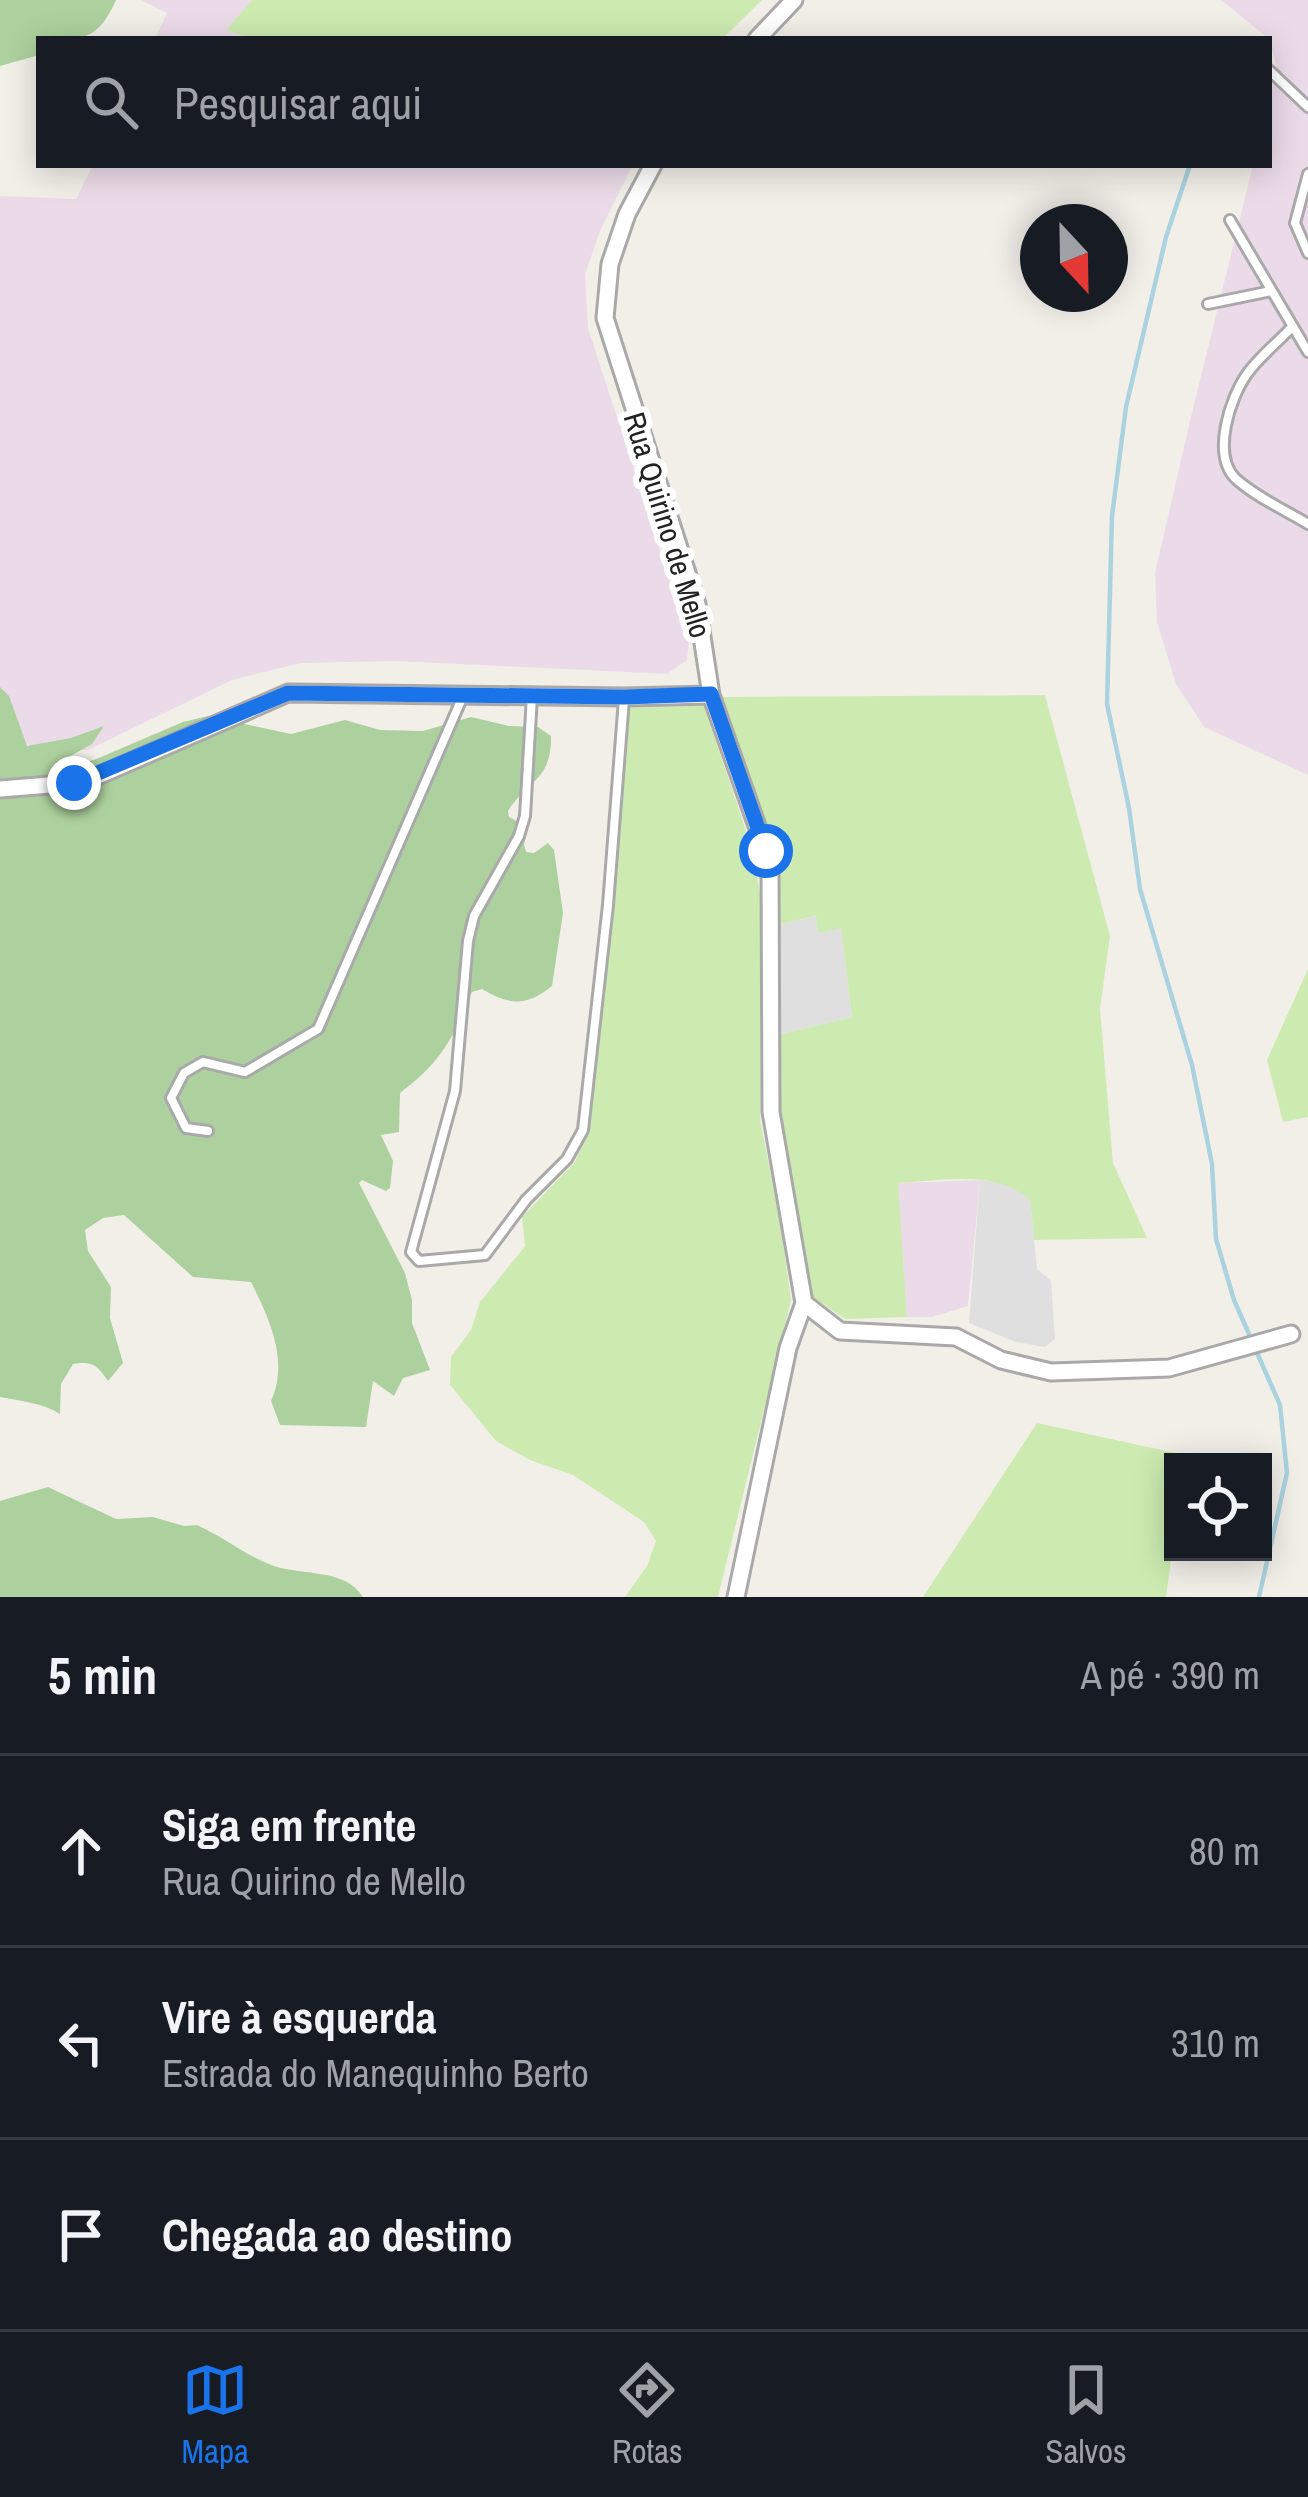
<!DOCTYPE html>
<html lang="pt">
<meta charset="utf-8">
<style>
body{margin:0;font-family:"Archivo Narrow",sans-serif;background:#20242c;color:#f1f3f6}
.controls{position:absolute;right:36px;bottom:36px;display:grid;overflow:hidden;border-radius:0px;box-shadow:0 6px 30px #0003}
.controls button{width:108px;height:108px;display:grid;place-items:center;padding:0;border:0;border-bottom:3px solid #363941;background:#171b24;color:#f1f3f6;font:60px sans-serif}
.compass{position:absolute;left:1020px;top:204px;width:108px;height:108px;border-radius:50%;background:#171b24;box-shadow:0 6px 30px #0003;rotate:158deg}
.stop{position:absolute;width:36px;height:36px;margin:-27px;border:9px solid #1a73e8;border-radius:50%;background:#fff}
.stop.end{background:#1a73e8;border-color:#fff;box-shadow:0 3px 12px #0008}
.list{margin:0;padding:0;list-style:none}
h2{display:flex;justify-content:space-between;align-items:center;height:156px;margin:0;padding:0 48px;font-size:51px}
h2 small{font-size:39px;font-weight:400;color:#9ea1a6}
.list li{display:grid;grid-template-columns:78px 1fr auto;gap:36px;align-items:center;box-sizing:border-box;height:192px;padding:0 48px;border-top:3px solid #363941}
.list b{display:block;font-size:45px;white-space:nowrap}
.list p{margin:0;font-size:39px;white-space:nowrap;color:#9ea1a6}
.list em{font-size:39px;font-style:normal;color:#9ea1a6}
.icon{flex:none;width:66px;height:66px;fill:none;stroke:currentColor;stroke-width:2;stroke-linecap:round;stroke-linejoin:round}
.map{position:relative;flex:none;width:1308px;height:1597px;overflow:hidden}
.search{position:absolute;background:#171b24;box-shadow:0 6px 30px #0003;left:36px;right:36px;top:36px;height:132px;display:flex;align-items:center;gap:30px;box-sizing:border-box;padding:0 42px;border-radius:0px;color:#9ea1a6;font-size:45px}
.sheet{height:732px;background:#171b24}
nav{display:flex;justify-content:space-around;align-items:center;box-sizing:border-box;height:168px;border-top:3px solid #363941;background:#171b24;font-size:33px;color:#9ea1a6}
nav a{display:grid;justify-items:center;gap:6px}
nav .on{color:#1a73e8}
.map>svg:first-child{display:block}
.residential{fill:#e0dfdf}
.industrial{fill:#ebdbe8}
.grass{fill:#cdebb0}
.forest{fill:#add19e}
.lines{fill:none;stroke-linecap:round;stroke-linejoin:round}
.stream{stroke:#aad3df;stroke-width:4.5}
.lane-casing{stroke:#a9a9a9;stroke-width:14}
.street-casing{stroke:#a9a9a9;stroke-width:21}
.lane{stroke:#fff;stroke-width:8}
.street{stroke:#fff;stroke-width:15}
.route{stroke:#1a73e8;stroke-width:15}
.labels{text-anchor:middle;stroke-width:12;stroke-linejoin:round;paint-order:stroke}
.street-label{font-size:30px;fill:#222;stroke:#fff}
</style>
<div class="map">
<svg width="1308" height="1597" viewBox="0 0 1308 1597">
<rect width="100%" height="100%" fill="#f2efe9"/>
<g class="residential">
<polygon points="817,916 841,927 852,1017 774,1036 775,925"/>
<polygon points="980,1180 1014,1185 1030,1199 1037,1269 1051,1281 1055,1339 1045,1347 1016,1342 969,1323"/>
</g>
<g class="industrial">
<polygon points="141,0 252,0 226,30 252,39 155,39 167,13"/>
<polygon points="1221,0 1308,0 1308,775 1204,727 1176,684 1157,622 1155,573 1191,417 1253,165 1269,165 1269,99 1277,68 1269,39"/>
<polygon points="93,165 631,168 600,231 585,274 588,328 689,640 687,660 667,674 396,661 301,663 232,680 88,750 41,752 0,728 0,196 76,199"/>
<polygon points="980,1180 968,1306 932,1317 907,1317 897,1183"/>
</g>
<g class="grass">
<polygon points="252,0 762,0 722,39 252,39 226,30"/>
<path d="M 1045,695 L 1110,936 L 1100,1009 L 1113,1163 L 1147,1238 L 1034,1240 L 1030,1200 C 995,1169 942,1181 898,1183 L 907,1317 L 845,1319 L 811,1296 L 777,1113 L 774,1036 L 852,1017 L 841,928 L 818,933 L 816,916 L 775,925 L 778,873 L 773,852 L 717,697 Z"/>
<polygon points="702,701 751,845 760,893 760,1120 780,1220 791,1300 718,1597 625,1597 647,1566 656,1541 644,1522 573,1475 530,1460 496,1441 450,1385 451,1357 471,1330 480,1302 525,1246 522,1217 575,1162 590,1127 628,702"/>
<polygon points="1308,969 1308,1117 1283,1122 1267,1060"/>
<polygon points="1037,1423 1185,1455 1184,1462 1173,1462 1173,1545 1166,1597 923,1597"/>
</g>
<g class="forest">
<path d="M 0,0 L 116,0 C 97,43 81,39 39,39 L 39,55 L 0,66 Z"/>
<path d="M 0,687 L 9,696 L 27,746 L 71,738 L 104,726 L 92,744 L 58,763 L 65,766 L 94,760 L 183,722 L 208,716 L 291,734 L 345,720 L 380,730 L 423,731 L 471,717 L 509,726 L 538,727 L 551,736 C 552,780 528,780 508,811 L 509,817 L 528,827 L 524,844 L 526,852 L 534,853 L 548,843 L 554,850 L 563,913 L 552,986 C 526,1007 509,1005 482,989 L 472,992 C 453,1039 441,1062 400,1093 L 399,1132 L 381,1135 L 393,1161 L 390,1188 L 386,1191 L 362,1180 L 359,1183 L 405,1273 L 412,1300 L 412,1323 L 430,1370 L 403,1378 L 394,1396 L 373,1381 L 366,1427 L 280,1425 L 271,1401 C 289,1361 270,1320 251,1282 L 193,1277 L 124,1215 L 103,1218 L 85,1230 L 88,1251 L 111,1287 L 110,1318 L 123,1363 L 108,1381 C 97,1365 93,1361 73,1364 L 61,1384 L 60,1414 C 43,1403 21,1401 0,1397 Z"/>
<path d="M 48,1487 L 116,1519 L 153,1517 L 184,1526 L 197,1525 C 224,1537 246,1556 274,1566 C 304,1576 345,1568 363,1597 L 0,1597 L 0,1501 Z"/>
</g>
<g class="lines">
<g class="stream">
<polyline points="1190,165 1166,237 1126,407 1112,516 1107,704 1129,808 1140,889 1192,1065 1212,1164 1216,1239 1234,1300 1249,1334"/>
<polyline points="1258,1355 1280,1405 1287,1473 1259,1597"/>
</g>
<g class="lane-casing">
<g id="lane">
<polyline points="1269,70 1308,107"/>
<polyline points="1308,174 1295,223 1308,253"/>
<polyline points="1230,220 1308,352"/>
<polyline points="1208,304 1271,291"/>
<path d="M 1292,327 C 1278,342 1259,357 1247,374 C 1230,398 1211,455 1236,479 C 1256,497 1285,510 1308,524"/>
<polyline points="532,696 525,816 519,836 474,916 468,941 455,1091 411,1252 419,1261 485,1255 526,1200 567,1159 583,1130 608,905 624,699"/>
<polyline points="208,1131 186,1128 171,1098 184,1073 203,1062 245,1072 318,1029 463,696"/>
</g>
</g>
<g class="street-casing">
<g id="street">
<polyline points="757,39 794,0"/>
<polyline points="653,165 627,214 610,264 605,318 697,604 711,695 770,863 771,1112 804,1303 788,1348 736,1597"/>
<polyline points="0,789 74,783 98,776 288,693 624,697 711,695"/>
<polyline points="804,1303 840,1331 956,1337 1001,1360 1051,1372 1169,1368 1291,1334"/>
</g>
</g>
<use href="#lane" class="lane"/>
<use href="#street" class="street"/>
</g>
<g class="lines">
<polyline class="route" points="74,783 288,693 624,697 711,694 766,851"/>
</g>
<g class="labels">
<g class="street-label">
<text transform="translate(667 525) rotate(73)" y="10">Rua Quirino de Mello</text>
</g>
</g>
</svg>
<div class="controls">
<button><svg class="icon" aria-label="locate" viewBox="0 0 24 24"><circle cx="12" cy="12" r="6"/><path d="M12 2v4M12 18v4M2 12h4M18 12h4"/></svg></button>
</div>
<svg class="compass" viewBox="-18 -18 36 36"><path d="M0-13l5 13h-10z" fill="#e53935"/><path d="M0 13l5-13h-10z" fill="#9ea1a6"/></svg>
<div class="stop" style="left:766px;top:851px"></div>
<div class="stop end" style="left:74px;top:783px"></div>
<div class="search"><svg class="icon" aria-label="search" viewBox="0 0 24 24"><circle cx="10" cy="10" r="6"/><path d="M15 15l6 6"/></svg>Pesquisar aqui</div>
</div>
<section class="sheet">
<h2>5 min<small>A pé · 390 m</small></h2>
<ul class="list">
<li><svg class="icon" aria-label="ahead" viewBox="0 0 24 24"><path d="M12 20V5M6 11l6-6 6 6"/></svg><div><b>Siga em frente</b><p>Rua Quirino de Mello</p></div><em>80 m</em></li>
<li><svg class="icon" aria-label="left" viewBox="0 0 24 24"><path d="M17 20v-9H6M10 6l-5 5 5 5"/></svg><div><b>Vire à esquerda</b><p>Estrada do Manequinho Berto</p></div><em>310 m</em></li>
<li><svg class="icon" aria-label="arrive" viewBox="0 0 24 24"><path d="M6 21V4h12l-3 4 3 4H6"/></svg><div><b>Chegada ao destino</b></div></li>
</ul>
</section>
<nav>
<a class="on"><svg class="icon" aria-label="map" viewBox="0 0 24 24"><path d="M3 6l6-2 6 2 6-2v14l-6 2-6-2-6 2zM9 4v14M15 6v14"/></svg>Mapa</a>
<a><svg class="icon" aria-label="directions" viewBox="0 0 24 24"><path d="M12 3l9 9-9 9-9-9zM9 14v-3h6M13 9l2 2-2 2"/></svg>Rotas</a>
<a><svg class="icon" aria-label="saved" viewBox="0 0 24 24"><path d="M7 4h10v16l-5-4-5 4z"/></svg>Salvos</a>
</nav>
